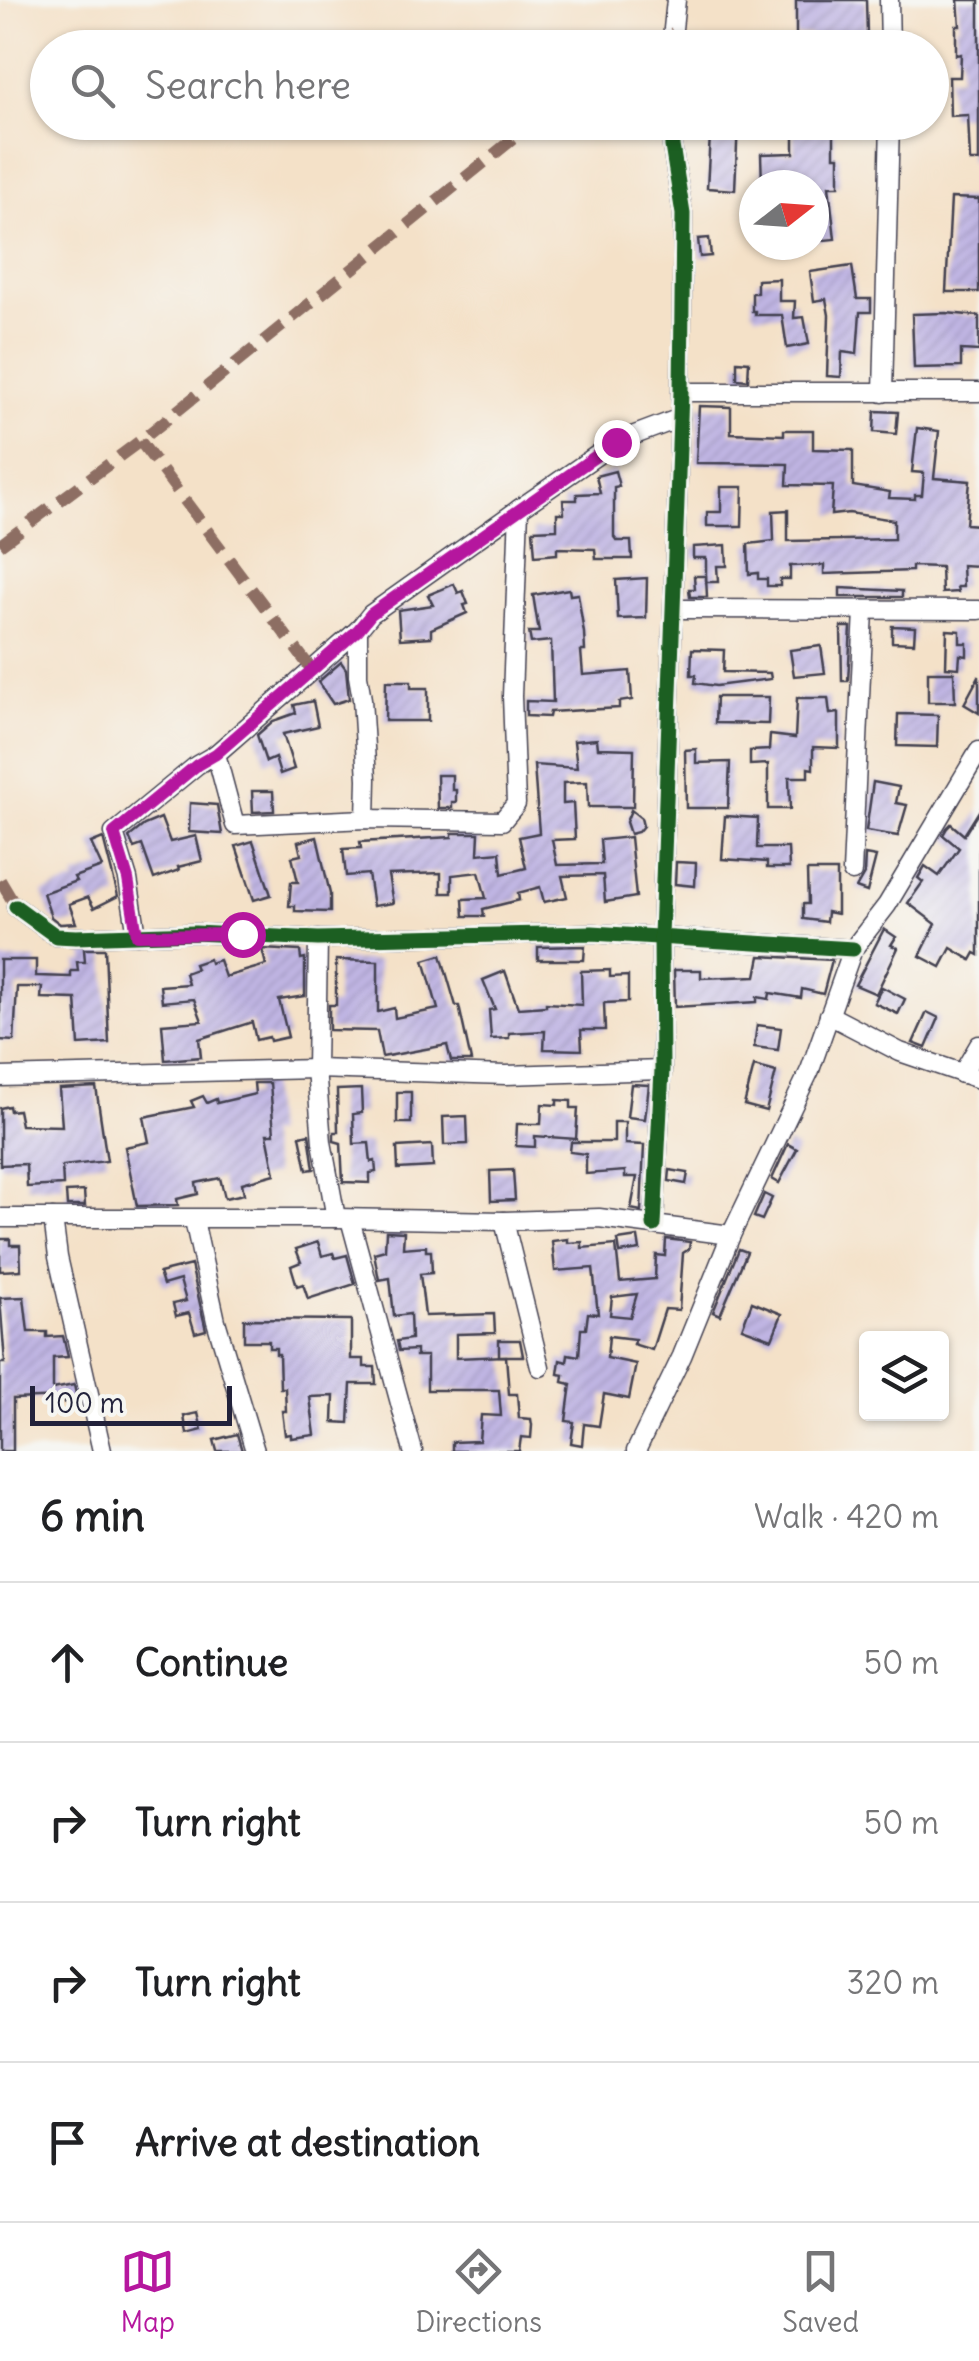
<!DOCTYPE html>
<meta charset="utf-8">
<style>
body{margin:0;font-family:Delius,sans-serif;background:#f6f6f6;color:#202124}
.controls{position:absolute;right:30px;bottom:30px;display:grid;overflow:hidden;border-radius:10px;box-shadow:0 2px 8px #0004}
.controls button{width:90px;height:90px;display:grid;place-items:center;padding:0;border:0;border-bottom:2px solid #e0e0e0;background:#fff;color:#202124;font:50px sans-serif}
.compass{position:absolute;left:739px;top:170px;width:90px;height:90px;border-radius:50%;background:#fff;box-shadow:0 2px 8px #0004;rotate:73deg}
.scale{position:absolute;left:30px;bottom:25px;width:202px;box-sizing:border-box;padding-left:10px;border:5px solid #22223b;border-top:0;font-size:28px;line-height:35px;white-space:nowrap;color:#22223b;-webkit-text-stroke:8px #f6f6f2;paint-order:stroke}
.stop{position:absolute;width:30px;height:30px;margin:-22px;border:8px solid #b5179e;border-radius:50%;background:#fff}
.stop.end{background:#b5179e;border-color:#fff;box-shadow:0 2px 10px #0008}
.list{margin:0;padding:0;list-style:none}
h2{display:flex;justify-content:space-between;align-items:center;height:130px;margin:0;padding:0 40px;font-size:42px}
h2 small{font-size:32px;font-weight:400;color:#757577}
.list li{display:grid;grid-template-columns:65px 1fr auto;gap:30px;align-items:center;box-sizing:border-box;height:160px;padding:0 40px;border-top:2px solid #e0e0e0}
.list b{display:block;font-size:38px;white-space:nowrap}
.list em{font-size:32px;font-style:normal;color:#757577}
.icon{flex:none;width:55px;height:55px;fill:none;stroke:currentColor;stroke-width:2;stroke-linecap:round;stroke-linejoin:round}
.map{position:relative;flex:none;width:979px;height:1451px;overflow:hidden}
.search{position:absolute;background:#fff;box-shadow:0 2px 8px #0004;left:30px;right:30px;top:30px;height:110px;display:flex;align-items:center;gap:25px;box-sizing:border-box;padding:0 35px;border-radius:55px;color:#757577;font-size:38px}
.sheet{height:770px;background:#fff}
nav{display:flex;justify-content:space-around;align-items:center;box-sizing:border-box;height:140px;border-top:2px solid #e0e0e0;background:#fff;font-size:28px;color:#757577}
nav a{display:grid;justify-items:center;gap:5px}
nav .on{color:#b5179e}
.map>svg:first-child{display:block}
.building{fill:url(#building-hatch);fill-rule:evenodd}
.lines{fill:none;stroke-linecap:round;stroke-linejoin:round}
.minor-casing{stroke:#423f50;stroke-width:21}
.minor{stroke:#fff;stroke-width:18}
.quiet{stroke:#8d6e63;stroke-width:12;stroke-dasharray:25 12;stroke-linecap:butt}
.cycleway-casing{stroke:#f6f6f2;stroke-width:21}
.cycleway{stroke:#1b5e20;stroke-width:15}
.route{stroke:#b5179e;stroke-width:12}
</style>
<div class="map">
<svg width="979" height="1451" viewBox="0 0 979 1451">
<defs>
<pattern id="building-hatch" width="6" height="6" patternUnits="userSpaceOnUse" patternTransform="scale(2.5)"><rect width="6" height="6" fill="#c0b5e3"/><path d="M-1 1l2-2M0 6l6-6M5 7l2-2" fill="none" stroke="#a59bc4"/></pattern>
</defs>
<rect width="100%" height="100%" fill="#f6f6f2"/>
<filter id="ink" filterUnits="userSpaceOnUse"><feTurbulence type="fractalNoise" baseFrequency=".01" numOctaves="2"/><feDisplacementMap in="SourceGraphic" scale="20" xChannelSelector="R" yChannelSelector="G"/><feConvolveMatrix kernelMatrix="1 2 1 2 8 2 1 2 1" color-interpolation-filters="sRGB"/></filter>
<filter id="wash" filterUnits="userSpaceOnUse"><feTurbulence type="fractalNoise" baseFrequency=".0048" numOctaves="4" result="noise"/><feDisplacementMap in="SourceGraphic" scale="40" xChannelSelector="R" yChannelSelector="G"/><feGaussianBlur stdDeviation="2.25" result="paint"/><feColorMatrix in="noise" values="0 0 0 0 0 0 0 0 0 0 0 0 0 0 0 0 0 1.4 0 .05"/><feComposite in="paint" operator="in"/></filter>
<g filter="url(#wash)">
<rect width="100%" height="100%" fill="#f4e1c8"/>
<g id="blocks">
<g class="building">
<polygon points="796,0 866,0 867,35 860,36 860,48 833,48 833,41 812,41 811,35 796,36"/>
<polygon points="958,0 979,0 979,161 970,161 968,115 950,116 949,77 960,77 961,54 956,55 956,26 960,26"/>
<polygon points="704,122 738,122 735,190 707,188 710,135 705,135"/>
<polygon points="794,122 834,122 834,156 839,156 839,186 829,186 835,239 814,241 814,185 762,185 761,154 794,153"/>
<polygon points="951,198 979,199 979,292 946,292"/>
<polygon points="709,238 711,256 700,257 698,239"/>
<polygon points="852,266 857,299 871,299 871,312 860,312 857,354 842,352 841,377 827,376 829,315 826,299 814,301 810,272"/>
<polygon points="779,279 779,301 795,301 794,318 804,317 809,344 787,348 782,315 755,315 755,311 752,311 752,293 757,293 757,280"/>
<polygon points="946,313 979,316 979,351 961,350 961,367 914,368 912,314"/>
<polygon points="737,361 749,362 748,380 737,379"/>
<polygon points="699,406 731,407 731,433 784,435 784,430 813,430 813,449 853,450 853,486 890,492 889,498 915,499 915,495 922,495 924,473 912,472 917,428 939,431 934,478 970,481 966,524 979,525 979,566 962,565 963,587 957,587 958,592 942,593 941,567 912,566 912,571 824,574 824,565 790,566 790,579 780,579 780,586 767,586 767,579 758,579 758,573 749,574 748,544 774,541 773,511 788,510 788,541 894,539 894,520 849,513 831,515 833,486 787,485 788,464 696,463"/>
<polygon points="875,411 898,412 896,434 874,432"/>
<polygon points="615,471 619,486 614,487 614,537 617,541 631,541 632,559 596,559 595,549 557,548 557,554 535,556 533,530 557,529 557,513 564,513 563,500 577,500 577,494 600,493 596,476"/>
<polygon points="721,487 743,487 742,526 707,526 707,512 721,512"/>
<polygon points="726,545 727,566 717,566 718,582 706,582 706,558 693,558 693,547"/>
<polygon points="694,576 706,576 707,597 690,597 689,589 695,589"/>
<polygon points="647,578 646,618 618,619 616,580"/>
<polygon points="454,584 458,593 463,591 468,604 464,605 467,613 431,629 431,637 400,639 398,610 433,605 428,595"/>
<polygon points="840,588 902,591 902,597 840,597"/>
<polygon points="569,589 570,595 578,594 584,633 585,651 581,651 583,675 630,671 632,700 619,702 619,708 550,712 549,717 526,716 526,701 553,702 551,641 531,643 529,632 539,632 533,595"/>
<polygon points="892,626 915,627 914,643 892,642"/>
<polygon points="841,627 851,627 848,681 842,681"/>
<polygon points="947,630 960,631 960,643 967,643 967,656 960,655 959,668 946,667"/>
<polygon points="821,646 825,673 794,676 790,650"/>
<polygon points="692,649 724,650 723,672 770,673 771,679 716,686 695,683 696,675 691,675"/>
<polygon points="341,662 346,669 349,699 333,704 318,682"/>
<polygon points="928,672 954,672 955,702 928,702"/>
<polygon points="979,676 979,713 964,704"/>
<polygon points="386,681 411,681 411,688 428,688 428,721 385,721"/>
<polygon points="716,697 769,697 768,724 715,723"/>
<polygon points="797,698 828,698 830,714 839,713 839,748 813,747 813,769 808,768 808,777 789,777 790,809 768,809 768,764 750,765 750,751 769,750 770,735 795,738"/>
<polygon points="313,701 318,726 283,734 294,769 280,774 275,758 266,762 257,735 273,721 296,713 294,705"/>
<polygon points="898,714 938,715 937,747 897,746"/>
<polygon points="597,739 598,748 634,749 633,807 588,807 587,782 563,783 563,804 573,803 575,839 552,840 557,865 602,864 600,840 630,837 636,897 605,902 603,875 562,876 567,897 544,902 540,887 518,893 519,900 483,909 484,916 464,916 463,899 486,898 479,872 452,875 452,893 441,893 441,873 388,875 393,903 373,906 368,874 346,876 343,849 361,848 360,842 452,837 452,833 479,833 478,854 500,852 502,874 526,868 519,837 539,833 534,765 577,768 574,741"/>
<polygon points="696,749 696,763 730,762 728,808 686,808 685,750"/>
<polygon points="437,775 452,775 452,790 456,790 456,802 452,802 452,808 438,808"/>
<polygon points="873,782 899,787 896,803 907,805 898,836 866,831"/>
<polygon points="252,791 273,791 274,811 253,812"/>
<polygon points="190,803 217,805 222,834 189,832"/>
<polygon points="631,810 641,818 643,826 638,832 630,834 626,822"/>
<polygon points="979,811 979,955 975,953 971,960 951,948 941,967 920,956 936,924 908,903 923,882 918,878 925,866 939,876 959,848 943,835 947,828 951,824 964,835"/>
<polygon points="725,816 758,818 757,848 788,848 789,868 767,868 767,862 722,859"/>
<polygon points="161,818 170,842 196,836 202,861 178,867 179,870 154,879 142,845 134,848 129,837 144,825"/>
<polygon points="317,837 330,894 330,912 295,911 295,906 289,906 291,882 298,882 292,857 301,855 298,842"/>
<polygon points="103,838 118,896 94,908 88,897 69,904 76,923 60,924 51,917 43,893 76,881 74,877 102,867 91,843"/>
<polygon points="253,841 271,895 254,900 236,846"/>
<polygon points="865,855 876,857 867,892 856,888 864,874"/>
<polygon points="676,862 696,863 695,886 675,884"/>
<polygon points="807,871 837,871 837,914 827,912 826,922 803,919 803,904 808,904"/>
<polygon points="884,929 896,937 891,945 898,948 876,994 855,985"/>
<polygon points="585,946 584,960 538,960 538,947"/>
<polygon points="84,949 105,949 109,1043 79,1045 76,999 41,998 42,987 17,987 14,1041 0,1040 0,960 36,960 36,976 71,977 71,971 78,971 77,962 85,962"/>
<polygon points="262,949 300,951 301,959 305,958 305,996 279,1000 288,1037 270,1041 269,1037 256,1040 252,1022 199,1039 201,1057 165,1060 162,1024 202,1021 194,999 162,1002 160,986 188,984 185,973 196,969 194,964 209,959 210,963 219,960 225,977 266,965"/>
<polygon points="441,955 456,1006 459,1006 471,1061 451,1061 447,1045 382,1057 377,1031 329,1030 329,1005 336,1005 336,960 378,961 378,1012 394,1008 395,1018 438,1009 424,960"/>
<polygon points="760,956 832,960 823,994 802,989 801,998 770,993 769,999 757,997 757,1002 675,1007 674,970 701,970 701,978 756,976"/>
<polygon points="610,970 610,977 628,976 628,1002 604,1003 605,1030 581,1030 582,1050 544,1049 545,1031 509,1033 509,1038 491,1039 489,1010 495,1009 483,980 505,971 518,1008 546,1006 546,1003 582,1005 581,971"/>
<polygon points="882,987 905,999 898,1014 874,1003"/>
<polygon points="927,1012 939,1018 926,1048 913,1043"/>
<polygon points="757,1025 781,1028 778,1050 754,1047"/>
<polygon points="754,1066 776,1072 766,1111 744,1105"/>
<polygon points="254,1083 270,1083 274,1134 267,1134 275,1174 242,1183 244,1194 225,1198 220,1178 196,1183 198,1194 177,1199 178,1205 137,1206 125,1147 149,1142 144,1117 194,1107 191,1101 203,1096 207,1103 216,1099 217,1103 255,1094"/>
<polygon points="631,1084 649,1085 645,1119 627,1117"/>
<polygon points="96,1087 107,1161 62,1166 63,1185 27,1187 26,1164 0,1165 0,1108 9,1106 10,1111 18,1110 21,1125 62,1126 59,1089"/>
<polygon points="361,1089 362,1113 353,1114 354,1144 369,1143 371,1162 375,1161 376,1172 370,1173 370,1183 343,1182 341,1143 334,1141 334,1132 338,1132 337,1090"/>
<rect x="397" y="1092" width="14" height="31"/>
<polygon points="557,1100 571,1101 571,1108 578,1108 576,1139 535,1136 535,1147 516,1146 517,1124 541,1124 542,1104 557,1105"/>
<polygon points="467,1116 468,1144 444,1145 443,1117"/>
<polygon points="614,1122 625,1122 625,1144 644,1145 641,1211 631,1209 637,1177 625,1177 625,1171 586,1174 586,1154 570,1152 571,1142 614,1142"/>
<polygon points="309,1134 314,1169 307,1170 300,1136"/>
<polygon points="788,1144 797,1149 779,1183 772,1179"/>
<polygon points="432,1145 433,1167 398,1169 397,1147"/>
<polygon points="513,1170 515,1200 491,1201 490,1171"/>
<polygon points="670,1170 688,1173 686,1184 669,1181"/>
<polygon points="84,1191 85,1206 67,1206 66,1192"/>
<polygon points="764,1194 772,1198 762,1220 754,1217"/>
<polygon points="386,1231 404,1232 403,1248 426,1246 426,1251 431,1251 432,1273 420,1274 425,1316 494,1314 495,1333 456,1334 456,1358 506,1356 509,1394 517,1394 519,1418 531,1419 532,1425 531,1438 521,1437 519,1451 452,1451 452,1442 479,1441 481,1415 501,1416 499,1390 427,1390 427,1356 416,1356 416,1350 399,1351 397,1341 411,1339 410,1314 394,1316 390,1278 379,1280 374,1253 385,1250"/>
<polygon points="638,1237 640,1250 620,1253 618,1240"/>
<polygon points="0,1239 10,1239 10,1245 20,1245 21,1270 0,1271"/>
<path d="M 568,1239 L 568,1243 L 582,1242 L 582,1248 L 616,1245 L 620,1282 L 655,1279 L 656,1255 L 665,1256 L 666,1239 L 690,1242 L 689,1249 L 683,1253 L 679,1310 L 665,1309 L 652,1350 L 633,1344 L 635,1339 L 609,1336 L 607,1358 L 636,1364 L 629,1399 L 604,1394 L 599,1426 L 584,1424 L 582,1445 L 571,1443 L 574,1422 L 566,1421 L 571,1384 L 563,1382 L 564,1375 L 558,1374 L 560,1360 L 567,1362 L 568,1354 L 579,1356 L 581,1329 L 586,1329 L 588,1313 L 598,1314 L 593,1268 L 555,1271 L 552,1241 ZM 637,1294 L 630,1317 L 610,1315 L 612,1297 Z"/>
<polygon points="318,1242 322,1256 333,1253 335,1258 347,1255 355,1284 308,1299 303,1284 297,1286 291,1266 301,1262 296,1249"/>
<polygon points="739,1249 747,1252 720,1315 713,1312"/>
<polygon points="191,1265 206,1330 195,1333 189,1313 176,1316 173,1304 186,1301 180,1280 163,1285 159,1273"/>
<polygon points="24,1297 28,1332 47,1332 47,1337 63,1336 68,1357 53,1358 53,1389 74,1385 77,1399 64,1403 63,1397 13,1399 13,1451 0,1451 0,1363 5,1363 0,1298"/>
<polygon points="752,1302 782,1314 772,1339 742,1328"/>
<polygon points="244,1319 351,1320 351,1359 364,1359 364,1367 375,1367 376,1384 351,1384 349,1423 333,1422 334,1396 310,1397 315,1435 291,1438 291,1434 285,1435 282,1411 286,1411 285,1388 280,1388 279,1354 276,1354 276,1348 269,1348 269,1341 244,1341"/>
<polygon points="499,1340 520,1340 523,1356 499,1356"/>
<polygon points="198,1413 202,1430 187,1434 184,1416"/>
<polygon points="237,1434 242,1451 217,1451 214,1440"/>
</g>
</g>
</g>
<g filter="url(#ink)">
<use href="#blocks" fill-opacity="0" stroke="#423f50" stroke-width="2.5"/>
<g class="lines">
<g class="minor-casing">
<g id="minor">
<polyline points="889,0 890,48"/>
<polyline points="671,48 676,0"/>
<polyline points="681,392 979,392"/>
<polyline points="883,393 890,122"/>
<polyline points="674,609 979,610"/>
<polyline points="216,754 235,825 366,819 502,821 516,804 512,696 519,509 616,442 680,418"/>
<polyline points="366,819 367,779 362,699 358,676 358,630 371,614 519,509"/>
<polyline points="852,872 864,610"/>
<polyline points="16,907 56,936 76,937 195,933 318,939 592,933 853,949"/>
<polyline points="137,935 128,879 114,833 197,765 216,754 358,630"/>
<polyline points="318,939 316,1069 322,1142 336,1218"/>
<polyline points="829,1015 900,1052 979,1079"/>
<polyline points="962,1074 979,1045"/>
<polyline points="0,1077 316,1069 506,1075 662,1070"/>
<polyline points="0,1218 336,1218 504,1221 599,1218 731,1235"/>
<polyline points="53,1218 58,1257 102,1451"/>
<polyline points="350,1219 413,1451"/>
<polyline points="194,1220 216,1321 255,1451"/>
<polyline points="504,1221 540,1367"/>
<polyline points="654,1225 662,1070 661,936 681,392 683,214 672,146 671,122"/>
<polyline points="636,1451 682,1356 731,1235 810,1070 853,949 887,905 979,751"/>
</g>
</g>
<use href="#minor" class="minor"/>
<g class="quiet">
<polyline points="638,48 673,33"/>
<polyline points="140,441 312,670"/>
<polyline points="0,545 140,441 534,122"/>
<polyline points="0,880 16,907"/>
</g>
<g class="cycleway-casing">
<g id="cycleway">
<polyline points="16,907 56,936 76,937 195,933 318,939 592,933 853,949"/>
<polyline points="654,1225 662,1070 661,936 681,392 683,214 672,146 671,122"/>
</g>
</g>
<use href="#cycleway" class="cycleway"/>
</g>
</g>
<g class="lines" filter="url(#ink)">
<polyline class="route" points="242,934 137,935 128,879 114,833 197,765 216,754 358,630 371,614 616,442"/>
</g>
</svg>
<div class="controls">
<button><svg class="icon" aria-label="layers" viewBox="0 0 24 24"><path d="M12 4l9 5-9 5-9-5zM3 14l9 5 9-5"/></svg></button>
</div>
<svg class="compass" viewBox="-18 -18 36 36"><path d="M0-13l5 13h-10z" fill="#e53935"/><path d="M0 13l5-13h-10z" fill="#757577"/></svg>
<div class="scale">100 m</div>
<div class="stop" style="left:242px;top:934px"></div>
<div class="stop end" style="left:616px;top:442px"></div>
<div class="search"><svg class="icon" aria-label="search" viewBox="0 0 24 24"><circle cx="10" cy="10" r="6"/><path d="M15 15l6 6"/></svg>Search here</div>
</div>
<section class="sheet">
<h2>6 min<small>Walk · 420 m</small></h2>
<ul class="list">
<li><svg class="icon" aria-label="ahead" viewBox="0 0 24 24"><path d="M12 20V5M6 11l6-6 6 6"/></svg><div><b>Continue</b></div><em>50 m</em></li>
<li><svg class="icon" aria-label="right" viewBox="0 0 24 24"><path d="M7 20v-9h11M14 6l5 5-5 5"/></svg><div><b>Turn right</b></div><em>50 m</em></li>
<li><svg class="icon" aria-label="right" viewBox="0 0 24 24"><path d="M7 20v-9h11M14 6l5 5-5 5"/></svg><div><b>Turn right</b></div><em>320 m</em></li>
<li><svg class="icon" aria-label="arrive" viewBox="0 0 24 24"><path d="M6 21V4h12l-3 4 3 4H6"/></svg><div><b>Arrive at destination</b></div></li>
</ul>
</section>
<nav>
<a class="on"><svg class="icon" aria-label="map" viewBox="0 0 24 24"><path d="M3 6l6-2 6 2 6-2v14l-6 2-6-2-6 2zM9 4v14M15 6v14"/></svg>Map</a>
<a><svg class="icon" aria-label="directions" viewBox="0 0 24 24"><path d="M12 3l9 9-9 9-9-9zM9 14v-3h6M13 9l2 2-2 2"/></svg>Directions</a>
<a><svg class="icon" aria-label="saved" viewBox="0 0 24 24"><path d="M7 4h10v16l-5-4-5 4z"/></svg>Saved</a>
</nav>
